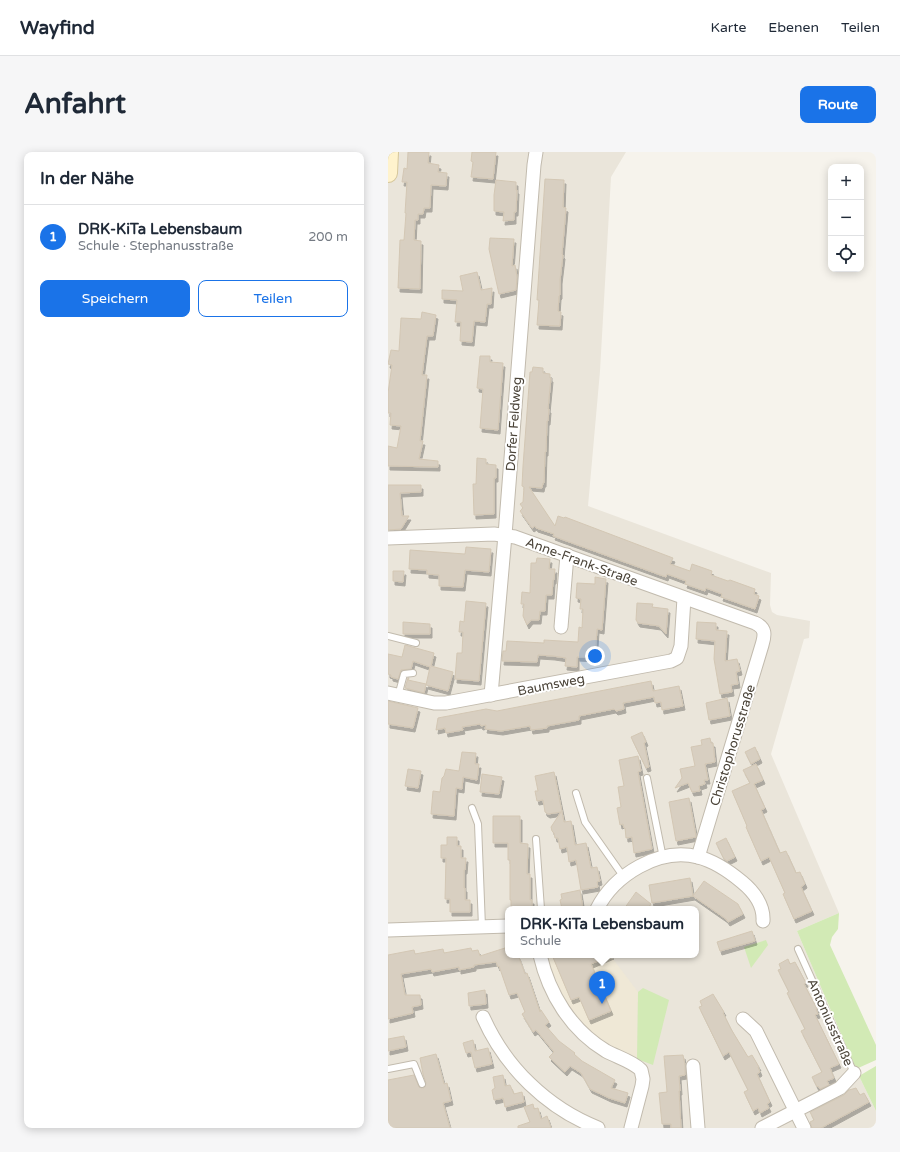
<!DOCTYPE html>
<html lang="de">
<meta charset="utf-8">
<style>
body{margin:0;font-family:"Varela Round",sans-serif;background:#f6f6f7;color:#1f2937}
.controls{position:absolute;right:12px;top:12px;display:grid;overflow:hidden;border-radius:8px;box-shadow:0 2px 10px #0003}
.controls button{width:36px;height:36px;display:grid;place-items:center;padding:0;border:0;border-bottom:1px solid #e0e1e3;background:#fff;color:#1f2937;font:20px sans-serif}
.you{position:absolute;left:207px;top:504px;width:14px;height:14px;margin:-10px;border:3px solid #fff;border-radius:50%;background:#1a73e8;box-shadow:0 0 0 6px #1a73e833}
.badge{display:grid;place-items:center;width:26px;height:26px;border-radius:50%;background:#1a73e8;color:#fff;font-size:13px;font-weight:700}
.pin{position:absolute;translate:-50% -33px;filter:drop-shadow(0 1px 2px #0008)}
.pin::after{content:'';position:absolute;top:21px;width:14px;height:12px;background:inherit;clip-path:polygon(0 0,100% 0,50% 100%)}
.popup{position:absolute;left:117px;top:754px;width:194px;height:52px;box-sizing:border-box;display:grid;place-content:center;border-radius:8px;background:#fff;filter:drop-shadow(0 1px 3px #0005);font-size:13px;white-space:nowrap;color:#747a83}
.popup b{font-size:15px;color:#1f2937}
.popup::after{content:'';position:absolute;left:50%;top:100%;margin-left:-8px;border:8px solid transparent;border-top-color:#fff}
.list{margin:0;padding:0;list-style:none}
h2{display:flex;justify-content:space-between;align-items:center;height:52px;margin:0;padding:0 16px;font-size:17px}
h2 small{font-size:13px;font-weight:400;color:#747a83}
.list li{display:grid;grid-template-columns:26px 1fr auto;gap:12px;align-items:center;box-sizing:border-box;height:64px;padding:0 16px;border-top:1px solid #e0e1e3}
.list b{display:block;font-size:15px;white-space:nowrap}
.list p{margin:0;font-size:13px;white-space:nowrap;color:#747a83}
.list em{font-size:13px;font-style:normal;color:#747a83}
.actions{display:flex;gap:8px;padding:12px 16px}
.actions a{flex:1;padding:9px 0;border:1px solid #1a73e8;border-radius:8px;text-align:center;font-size:14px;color:#1a73e8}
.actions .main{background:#1a73e8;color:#fff}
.icon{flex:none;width:22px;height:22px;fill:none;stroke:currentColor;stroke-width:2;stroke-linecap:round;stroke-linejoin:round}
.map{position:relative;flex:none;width:488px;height:976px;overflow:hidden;border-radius:8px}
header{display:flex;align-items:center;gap:24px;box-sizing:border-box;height:56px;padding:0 20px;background:#fff;border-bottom:1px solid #e0e1e3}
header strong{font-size:19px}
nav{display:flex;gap:22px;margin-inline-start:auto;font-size:14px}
.intro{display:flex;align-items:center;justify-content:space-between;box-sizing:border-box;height:96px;padding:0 24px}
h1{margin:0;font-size:28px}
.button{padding:10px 18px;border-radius:8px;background:#1a73e8;color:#fff;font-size:14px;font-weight:700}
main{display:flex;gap:24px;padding:0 24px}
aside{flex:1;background:#fff;border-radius:8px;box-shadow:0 2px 10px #0003}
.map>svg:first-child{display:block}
.residential{fill:#eae5da;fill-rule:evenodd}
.education{fill:#efe8d6}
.green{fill:#d2eab5}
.building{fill:#d8cfc1;stroke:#d3c7b4;filter:url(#shadow)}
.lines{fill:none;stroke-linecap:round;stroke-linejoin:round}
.lane-casing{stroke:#c2bbae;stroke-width:8}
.street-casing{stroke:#c2bbae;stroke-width:15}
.secondary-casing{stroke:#d6c79b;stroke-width:20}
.lane{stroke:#fff;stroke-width:6}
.street{stroke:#fff;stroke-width:13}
.secondary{stroke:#fff3cd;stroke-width:18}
.labels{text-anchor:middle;stroke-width:4;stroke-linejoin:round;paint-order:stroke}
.street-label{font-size:13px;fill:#4b4439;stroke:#fff}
</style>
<header>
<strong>Wayfind</strong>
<nav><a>Karte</a><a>Ebenen</a><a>Teilen</a></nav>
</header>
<div class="intro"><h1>Anfahrt</h1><a class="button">Route</a></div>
<main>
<aside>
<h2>In der Nähe<small></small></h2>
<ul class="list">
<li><span class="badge">1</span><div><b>DRK-KiTa Lebensbaum</b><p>Schule · Stephanusstraße</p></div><em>200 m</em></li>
</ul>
<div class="actions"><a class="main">Speichern</a><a>Teilen</a></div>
</aside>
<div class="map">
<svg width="488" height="976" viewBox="0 0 488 976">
<defs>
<filter id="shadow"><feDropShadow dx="2" dy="4" stdDeviation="0" flood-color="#0004"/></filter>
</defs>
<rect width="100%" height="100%" fill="#f6f3ec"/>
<path class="residential" d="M 0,0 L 238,0 L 223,25 L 212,219 L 200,354 L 383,421 L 382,453 L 384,460 L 389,463 L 422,469 L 421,486 L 416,487 L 383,602 L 451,761 L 409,779 L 471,924 L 488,959 L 488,976 L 0,976 ZM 120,757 L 308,757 L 308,803 L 120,803 Z"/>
<polygon class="education" points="157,803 222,803 250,840 249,907 238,904 212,889 197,875 184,860 172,844"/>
<g class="green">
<polygon points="451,761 450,777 444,785 442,793 488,893 488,908 468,917 409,779"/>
<polygon points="378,788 380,793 363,816 356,795"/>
<polygon points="255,836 281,848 265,913 249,907 250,840"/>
<polygon points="488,914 488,959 471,924"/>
</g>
<g class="building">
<polygon points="20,0 41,0 40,11 51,13 50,20 59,21 58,34 43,33 42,56 36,56 35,62 30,62 30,68 27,68 26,88 33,89 32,137 10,136 12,88 16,88 18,61 17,61 19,30 14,30 16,16 19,17"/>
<polygon points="84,0 108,0 105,27 83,25 85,10 83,9"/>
<polygon points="157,27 176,28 175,55 178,56 174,102 175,103 172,128 172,143 171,144 170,159 173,160 172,174 149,173 151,148 149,148"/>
<polygon points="108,28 128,30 128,38 129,38 128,60 126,60 126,68 115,69 116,60 106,59 106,43"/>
<polygon points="102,86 126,87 124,114 127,113 129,125 128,138 111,142 101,97"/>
<polygon points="89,120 93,138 104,136 103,152 99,152 97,170 86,169 84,190 72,189 73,170 67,170 69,148 54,147 54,138 75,139 72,124"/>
<polygon points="34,160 48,163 45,184 39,184 34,223 39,223 32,289 35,289 31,307 50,309 50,315 0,314 0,294 9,296 13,274 2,273 3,261 0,261 0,241 4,213 0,212 3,198 11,199 13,166 33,167"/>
<polygon points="92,204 102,204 102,210 115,211 110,278 92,276 95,237 89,236"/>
<polygon points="145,215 155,216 155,221 162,222 162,226 163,226 160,257 161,257 160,269 159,269 158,300 157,300 156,331 155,331 154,336 141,335 167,374 170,364 176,366 177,365 285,406 282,412 302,419 304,412 324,419 323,423 340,429 342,428 367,437 366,442 371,444 367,457 333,445 334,442 318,436 317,439 297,432 298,429 279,422 278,425 173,387 165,384 166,382 148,376 147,374 144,376 132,359 135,356 132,352 135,350 136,335 134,334 135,314 142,220 144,220"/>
<polygon points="89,306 98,307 98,312 108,313 108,326 106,326 106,362 86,363 85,332 88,332"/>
<polygon points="0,333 33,333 33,340 12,341 14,364 21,364 13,377 0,378"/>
<polygon points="78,395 103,397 101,420 77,418 75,435 51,434 51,423 39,422 39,418 21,417 22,398 77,402"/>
<polygon points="149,406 162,407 161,417 167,417 166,428 165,428 164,443 158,443 157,459 152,459 151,468 143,468 139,473 135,464 136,452 133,452 134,440 142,441 143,411 148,411"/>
<polygon points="5,419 16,419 15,430 5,429"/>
<polygon points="207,425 218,427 214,478 209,477 207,506 189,505 189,515 177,514 178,506 165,504 150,503 149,510 114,509 115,499 118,499 119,489 156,491 156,488 190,490 191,475 194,476 195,457 192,457 193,447 188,446 189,431 207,432"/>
<polygon points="78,449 98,451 91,529 67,527 69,501 74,501 75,480 71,480 72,469 76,470"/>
<polygon points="249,451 265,452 264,455 280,457 278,482 271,474 250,471 248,468"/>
<polygon points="15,470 42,472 42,482 15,482"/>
<polygon points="309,470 328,471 328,478 339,479 337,509 349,507 352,519 348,520 350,532 343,533 344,540 332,542 326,507 327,489 308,487"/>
<polygon points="17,493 46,501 43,514 65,520 60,539 38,533 42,515 25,509 23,517 13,518 10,527 3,525 3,523 0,522 0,502 14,505"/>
<polygon points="20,526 21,526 20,528 38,532 36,541 17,536"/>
<polygon points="263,529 265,539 291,534 295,554 274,558 273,550 267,551 266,545 235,551 236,557 228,559 226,557 191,564 191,568 159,574 159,576 143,578 142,574 136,575 113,579 97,577 98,573 93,574 92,572 74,575 75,578 58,581 57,576 48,578 50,566 55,565 98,557 109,559"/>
<polygon points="339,546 342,564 321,568 318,551"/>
<polygon points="0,549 30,556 25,576 0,572"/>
<polygon points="254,580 258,590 256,591 261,615 258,616 243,585"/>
<polygon points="322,586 323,591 325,591 327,610 317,612 320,628 316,628 317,632 311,634 312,639 304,640 300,631 287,636 294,626 292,617 307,614 303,595 314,593 313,588"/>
<polygon points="367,595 372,607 363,612 357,600"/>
<polygon points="74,600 88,601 87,612 91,612 89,628 75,625 74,637 68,636 66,664 43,662 45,639 52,640 54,626 56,624 58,617 71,619"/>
<polygon points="250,604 253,619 250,620 264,697 246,701 244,685 238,686 237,676 236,676 235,672 232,673 229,656 233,655 230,635 236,634 231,608"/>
<polygon points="368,612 375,628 366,632 377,656 373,658 392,701 398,699 408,721 412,720 417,732 413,735 424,759 406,767 395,742 397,741 381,705 373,709 358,675 359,674 344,639 362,631 355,618"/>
<polygon points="20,617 33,619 30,636 17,634"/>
<polygon points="166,620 176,670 183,669 187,693 198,691 203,716 209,715 212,729 209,730 210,735 193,738 188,708 181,710 179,695 172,697 170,686 167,686 166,681 164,679 163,675 173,660 160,662 157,660 155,648 149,649 147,639 150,639 147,624"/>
<polygon points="94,622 114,625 111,642 92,640"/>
<polygon points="301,646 308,684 308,685 288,689 281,650"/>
<polygon points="105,664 132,664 132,691 140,692 139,722 142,722 142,748 144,748 144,757 123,757 123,748 122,748 122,708 120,708 120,691 105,691"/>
<polygon points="59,685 69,685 69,694 73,694 73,706 78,706 77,718 76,718 76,736 77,736 77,748 82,748 82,760 62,760 62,747 57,747 58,706 53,706 53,693 59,693"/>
<polygon points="338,686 347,705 339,709 336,707 328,691"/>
<polygon points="302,726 305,744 264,751 261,733"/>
<polygon points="316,729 350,752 355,762 340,770 338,767 305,744"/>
<polygon points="192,738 195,757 174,757 172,748 174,747 173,742"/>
<polygon points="248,740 263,752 259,757 236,757"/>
<polygon points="364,779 367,789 332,799 329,790"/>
<polygon points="120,795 120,803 130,803 137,822 139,821 152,860 153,858 161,870 157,873 171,889 187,901 186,902 194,909 227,928 223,936 240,941 237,951 221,946 202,937 193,921 182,914 177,920 161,905 166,900 148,878 145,880 134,862 137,860 129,841 121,843 111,814 110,815 108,810 86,813 86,815 71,818 71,815 44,820 43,817 13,822 17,843 32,843 33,853 24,855 25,861 0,867 0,803 26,798 27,802 55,797 56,801 83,796 84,799 90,798 92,804"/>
<polygon points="164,803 224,803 203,812 223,859 201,868 191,845 183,848"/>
<polygon points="400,807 402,812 407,810 418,831 416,832 429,857 428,857 430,862 427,863 451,912 442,916 446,926 439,929 441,933 432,937 430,934 429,935 424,925 434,920 413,879 417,877 399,841 401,840 390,818 393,817 391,812"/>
<polygon points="97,838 98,852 81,854 80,841"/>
<polygon points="325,842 336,860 335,861 343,877 360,905 364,903 371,915 370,915 372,920 369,922 382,950 379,952 381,956 372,961 370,956 365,959 356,940 360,938 341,900 335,904 311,855 314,854 312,849"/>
<polygon points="16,884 18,895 0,899 0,887"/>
<polygon points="85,888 87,899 100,896 104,912 87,916 83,900 78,901 75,891"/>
<polygon points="48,902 56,932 59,931 63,949 55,951 62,976 0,976 0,928 26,923 31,935 36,936 38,931 35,922 32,906"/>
<polygon points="295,903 297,913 297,923 291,924 292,939 291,939 293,976 283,976 283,972 274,972 271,941 279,940 276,904"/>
<polygon points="115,923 117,934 122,933 126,942 134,940 136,950 117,955 115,946 106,948 104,938 107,936 105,925"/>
<polygon points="468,936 472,943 476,941 481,950 433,976 424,976 422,970 426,968 422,960 456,943 461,938"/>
<polygon points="145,952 146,957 150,956 153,967 159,964 163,976 130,976 130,974 142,970 136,955"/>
</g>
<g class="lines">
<g class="lane-casing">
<g id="lane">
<polyline points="0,484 28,491"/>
<polyline points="10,544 16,522 25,521"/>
<polyline points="259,626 275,706"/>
<polyline points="188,641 197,670 235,724"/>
<polyline points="84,656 90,672 94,775"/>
<polyline points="148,687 153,757"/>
<polyline points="410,797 466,921"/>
<polyline points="0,917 26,912 34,932"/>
</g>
</g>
<g class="street-casing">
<g id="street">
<path d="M 0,386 L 106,382 L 127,385 L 367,471 C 378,476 377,483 374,493 L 310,705"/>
<polyline points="173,475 179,403"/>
<polyline points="0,541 46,551 58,551 283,509 289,506 293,494 296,446"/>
<polyline points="103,543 117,383 146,13 148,0"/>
<path d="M 209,757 C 226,723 271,695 310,705 C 326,709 342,720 354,730 C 365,739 376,753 375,769"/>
<polyline points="0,778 120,774"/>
<path d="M 152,803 C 161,842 183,878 218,899 C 229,905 244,909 253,918 L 255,927 L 254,934 L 243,976"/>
<path d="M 95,865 C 117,915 159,956 210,976"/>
<polyline points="355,867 368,879 416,976"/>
<polyline points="305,914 310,976"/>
<polyline points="374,976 452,936 466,921"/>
</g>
</g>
<g class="secondary-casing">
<polyline id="secondary" points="0,21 1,0"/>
</g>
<use href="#lane" class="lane"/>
<use href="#street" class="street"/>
<use href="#secondary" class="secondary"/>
</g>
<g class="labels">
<g class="street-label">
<text transform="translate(125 272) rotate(-86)" y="5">Dorfer Feldweg</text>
<text transform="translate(194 409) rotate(20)" y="5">Anne-Frank-Straße</text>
<text transform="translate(163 532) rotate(-11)" y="5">Baumsweg</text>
<text transform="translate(344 593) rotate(-73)" y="5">Christophorusstraße</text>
<text transform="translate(443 870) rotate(66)" y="5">Antoniusstraße</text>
</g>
</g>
</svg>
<div class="controls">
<button>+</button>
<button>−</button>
<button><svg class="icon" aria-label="locate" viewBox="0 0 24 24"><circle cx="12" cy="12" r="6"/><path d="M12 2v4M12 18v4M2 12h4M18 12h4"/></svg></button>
</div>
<div class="you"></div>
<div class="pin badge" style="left:214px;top:852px">1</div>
<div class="popup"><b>DRK-KiTa Lebensbaum</b>Schule</div>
</div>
</main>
